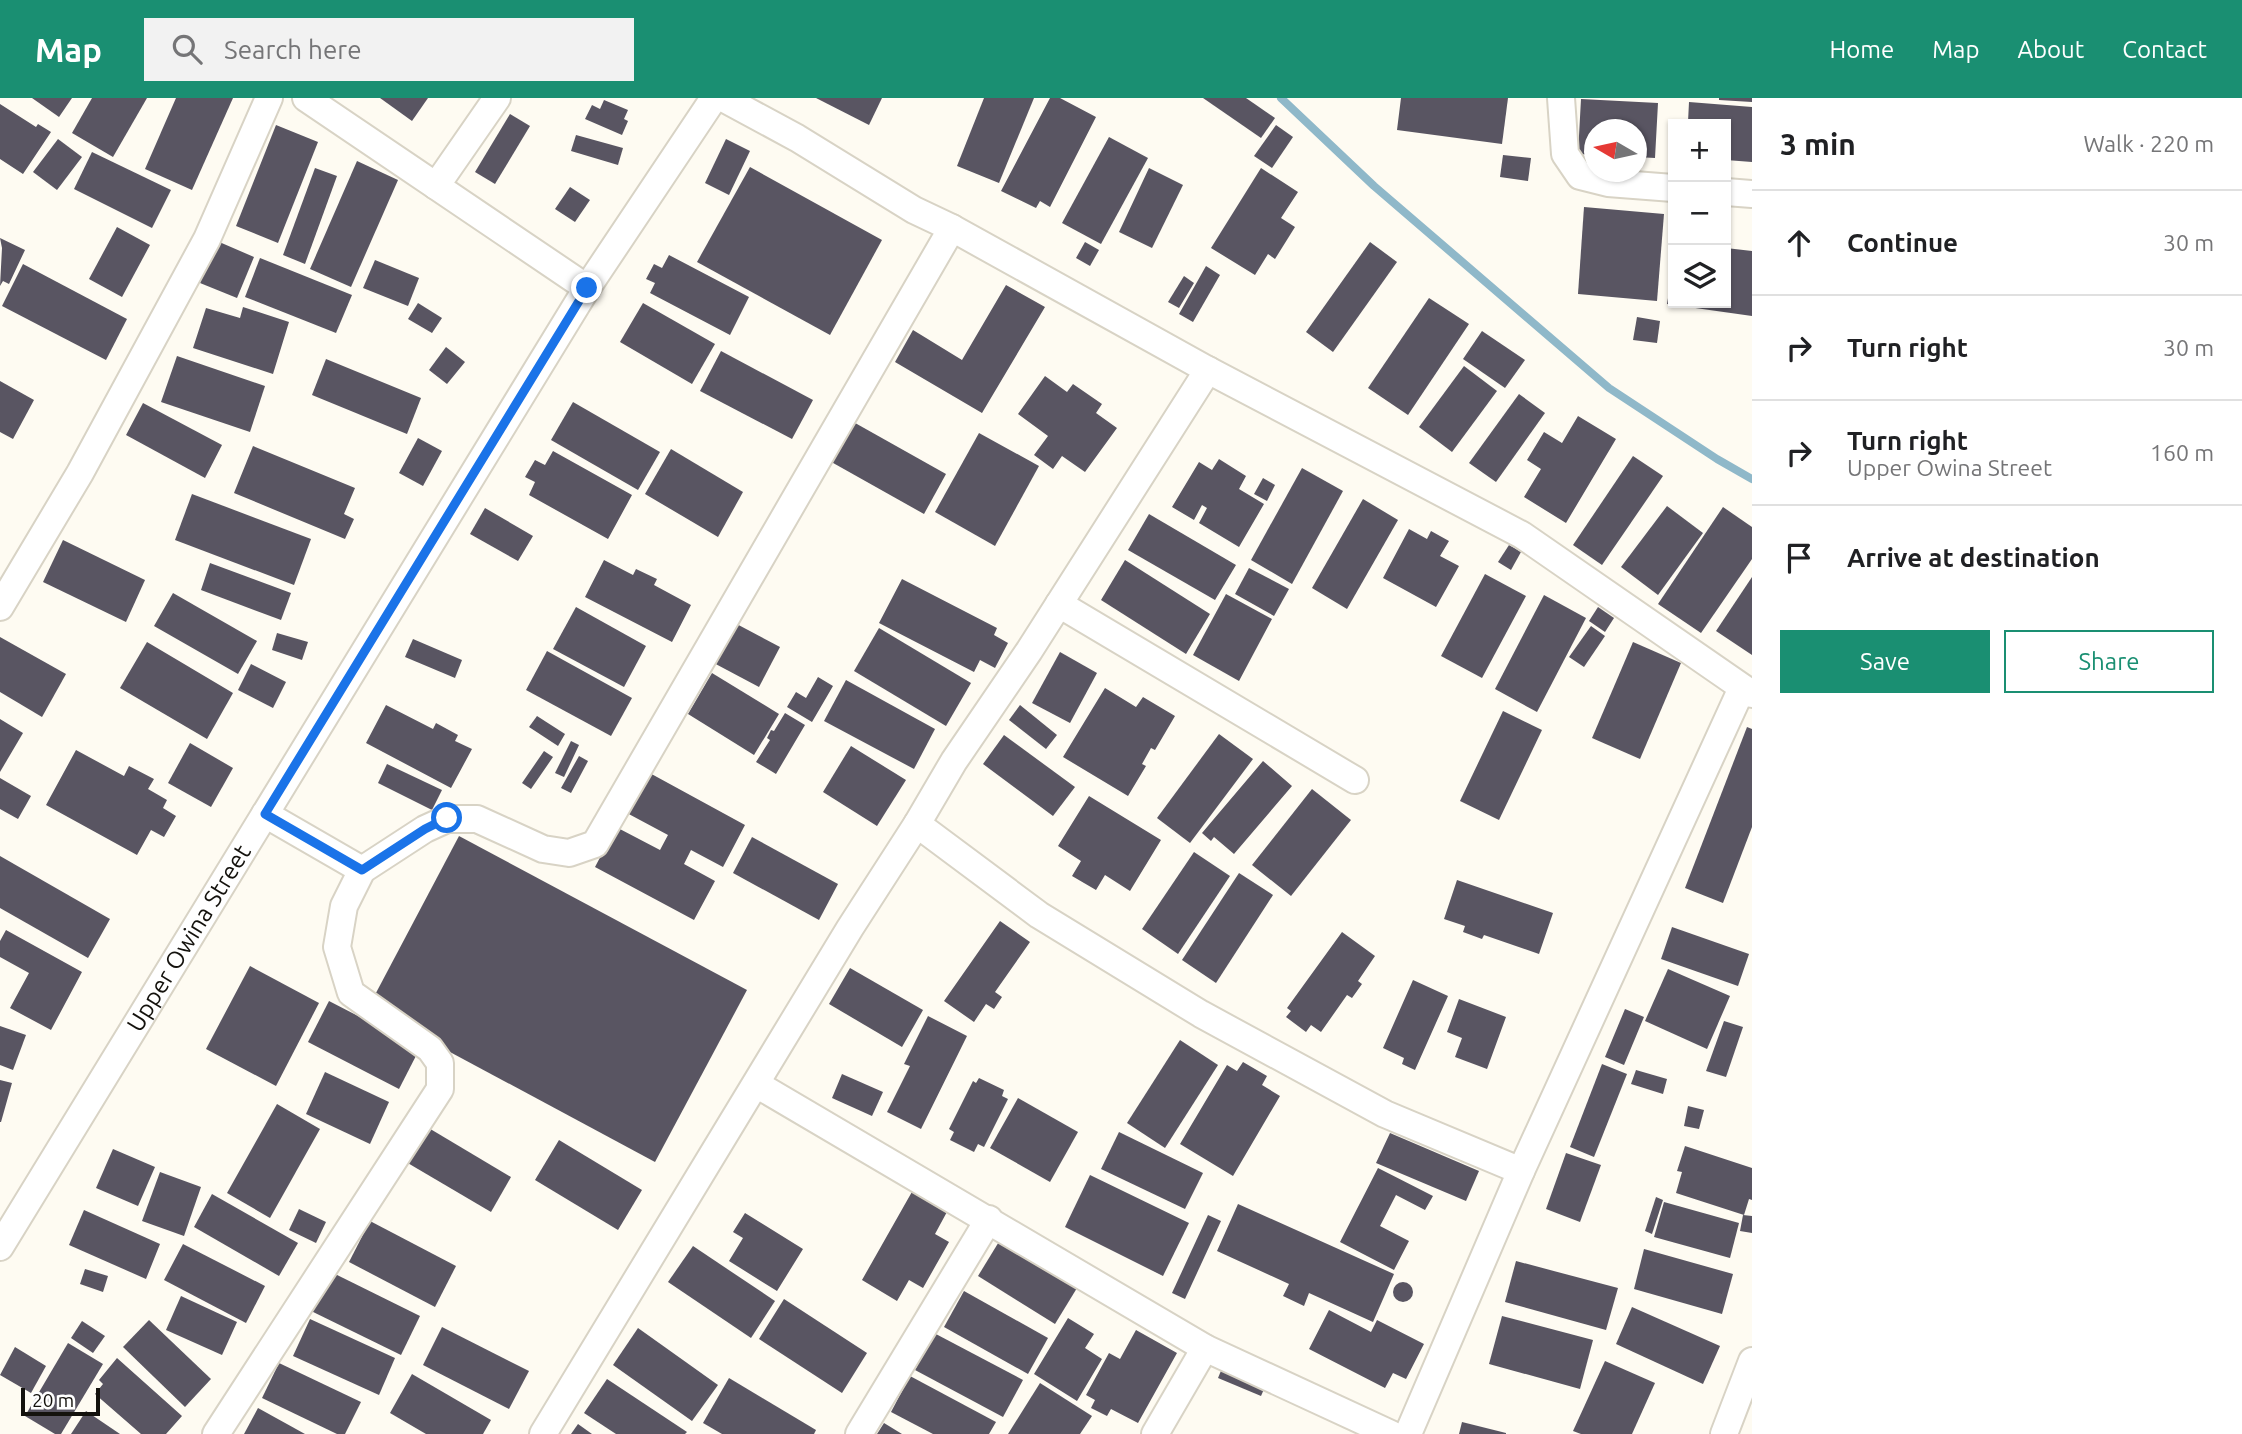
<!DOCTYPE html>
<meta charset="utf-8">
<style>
body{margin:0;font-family:Ubuntu,sans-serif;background:#f2f2f2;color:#202124}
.controls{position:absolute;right:21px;top:21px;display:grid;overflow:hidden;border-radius:0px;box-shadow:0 2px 5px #0004}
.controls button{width:63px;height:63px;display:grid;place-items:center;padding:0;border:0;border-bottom:2px solid #e0e0e0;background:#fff;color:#202124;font:35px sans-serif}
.compass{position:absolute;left:1584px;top:21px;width:63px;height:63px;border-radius:50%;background:#fff;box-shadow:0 2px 5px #0004;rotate:279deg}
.scale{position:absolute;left:21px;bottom:18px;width:79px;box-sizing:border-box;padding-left:7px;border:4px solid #14120d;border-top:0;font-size:19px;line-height:24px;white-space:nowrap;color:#14120d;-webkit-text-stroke:5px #fff;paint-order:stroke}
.stop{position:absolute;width:21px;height:21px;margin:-16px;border:5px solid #1a73e8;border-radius:50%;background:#fff}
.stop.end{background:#1a73e8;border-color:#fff;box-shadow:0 2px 7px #0008}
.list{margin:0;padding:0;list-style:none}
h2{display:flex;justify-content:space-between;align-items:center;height:91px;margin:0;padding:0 28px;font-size:30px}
h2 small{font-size:23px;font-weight:400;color:#757577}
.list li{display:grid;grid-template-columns:46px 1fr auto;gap:21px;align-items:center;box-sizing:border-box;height:105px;padding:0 28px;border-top:2px solid #e0e0e0}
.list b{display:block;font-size:26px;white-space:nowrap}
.list p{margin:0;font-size:23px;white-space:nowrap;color:#757577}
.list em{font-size:23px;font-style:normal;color:#757577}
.actions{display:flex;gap:14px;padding:21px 28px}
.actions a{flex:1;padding:16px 0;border:2px solid #1a8f72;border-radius:0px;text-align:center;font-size:24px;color:#1a8f72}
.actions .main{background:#1a8f72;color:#fff}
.icon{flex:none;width:38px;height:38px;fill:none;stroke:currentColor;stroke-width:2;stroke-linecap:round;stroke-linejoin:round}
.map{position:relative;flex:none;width:1752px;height:1336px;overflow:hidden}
header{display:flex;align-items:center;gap:42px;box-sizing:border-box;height:98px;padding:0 35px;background:#1a8f72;color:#fff}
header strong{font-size:33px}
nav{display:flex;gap:38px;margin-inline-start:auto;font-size:24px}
.search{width:490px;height:63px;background:#f2f2f2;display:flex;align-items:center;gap:18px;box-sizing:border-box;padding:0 24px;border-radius:0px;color:#757577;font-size:26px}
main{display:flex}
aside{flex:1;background:#fff}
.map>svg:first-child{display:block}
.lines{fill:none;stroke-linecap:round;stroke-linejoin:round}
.stream{stroke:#8fb8c9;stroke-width:8}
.building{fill:#595562}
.minor-casing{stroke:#d8d3c5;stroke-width:30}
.minor{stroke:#fff;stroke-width:26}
.route{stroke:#1a73e8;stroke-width:9}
.labels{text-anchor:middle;stroke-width:7;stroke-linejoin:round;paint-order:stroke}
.street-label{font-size:24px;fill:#14120d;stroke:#fff}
</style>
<header>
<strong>Map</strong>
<div class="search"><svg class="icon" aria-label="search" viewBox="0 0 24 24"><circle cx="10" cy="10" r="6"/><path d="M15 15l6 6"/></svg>Search here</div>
<nav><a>Home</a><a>Map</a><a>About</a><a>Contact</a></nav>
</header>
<main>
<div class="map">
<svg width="1752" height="1336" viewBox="0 0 1752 1336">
<rect width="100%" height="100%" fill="#fefbf2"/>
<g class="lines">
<polyline class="stream" points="1281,0 1374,88 1609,290 1717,361 1752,381"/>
</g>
<g class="building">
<polygon points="32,0 72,0 59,19"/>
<polygon points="92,0 147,0 113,59 72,35"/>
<polygon points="176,0 233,0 192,92 145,71"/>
<polygon points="380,0 428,0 412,23"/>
<polygon points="816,0 882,0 869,27"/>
<polygon points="984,0 1034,0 999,85 957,68"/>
<polygon points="1050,0 1060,0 1096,19 1050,109 1040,103 1036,110 1001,93"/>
<polygon points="1203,0 1246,0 1275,20 1261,40"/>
<polygon points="1401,0 1508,0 1502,46 1397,32"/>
<polygon points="1719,0 1752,0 1752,4 1719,2"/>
<polygon points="1581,1 1658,5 1655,60 1636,59 1636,32 1594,32 1594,57 1578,56"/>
<polygon points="604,2 628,12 624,21 628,23 622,37 585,21 592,7 600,11"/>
<polygon points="1689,4 1752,9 1752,64 1726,62 1726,26 1696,26 1688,24"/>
<polygon points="0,6 36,29 38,26 51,34 23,76 0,61"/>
<polygon points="510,16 530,28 495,86 475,74"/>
<polygon points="276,27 318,44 278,145 236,128"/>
<polygon points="1276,27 1293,39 1272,70 1254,58"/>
<polygon points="576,37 623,50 618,67 571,53"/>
<polygon points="1109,39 1148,60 1101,146 1062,125"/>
<polygon points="58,41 82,59 57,92 33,74"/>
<polygon points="726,41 750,53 729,97 705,85"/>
<polygon points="92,54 171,92 152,130 74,91"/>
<polygon points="1503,57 1531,60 1528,83 1500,79"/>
<polygon points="357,63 398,82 351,189 310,171"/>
<polygon points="750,69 882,142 830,237 697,164"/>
<polygon points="315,70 337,78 305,166 283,157"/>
<polygon points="1149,70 1183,87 1152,150 1119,134"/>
<polygon points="1261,70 1298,94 1281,120 1295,129 1275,161 1268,156 1255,177 1211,150"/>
<polygon points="570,89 590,102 575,124 555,111"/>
<polygon points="1584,109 1664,116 1657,203 1578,196"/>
<polygon points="117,129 150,147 122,199 89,181"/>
<polygon points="0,140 25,152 9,186 3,183 0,188 2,150"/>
<polygon points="217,143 254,159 237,200 200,185"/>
<polygon points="1085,144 1099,152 1090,168 1076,160"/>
<polygon points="1370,144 1397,164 1333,254 1306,234"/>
<polygon points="1726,150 1752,153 1752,218 1667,206 1672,176 1673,176 1673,205 1726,205"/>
<polygon points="669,157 749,199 730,237 650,195 655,185 646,181 654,166 662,170"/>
<polygon points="260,160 352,197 336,235 245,199"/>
<polygon points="375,162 419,180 408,208 363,190"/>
<polygon points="23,166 127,221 106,262 2,208"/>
<polygon points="1206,168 1220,177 1193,224 1179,216"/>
<polygon points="1184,178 1194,185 1179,210 1168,204"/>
<polygon points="1006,187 1045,209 982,315 895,264 913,232 962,262"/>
<polygon points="1429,200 1469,226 1408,317 1368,290"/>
<polygon points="418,205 442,220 432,235 408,221"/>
<polygon points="643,205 715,246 692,286 620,244"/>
<polygon points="243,209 289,224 273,276 193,250 206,210 240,220"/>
<polygon points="1637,219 1660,223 1657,245 1633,242"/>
<polygon points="1482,233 1525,262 1505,290 1463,261"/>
<polygon points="446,249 465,264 447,286 429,272"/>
<polygon points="721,253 813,302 792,341 700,293"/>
<polygon points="177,258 265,288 250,334 161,304"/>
<polygon points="326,261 421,300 407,336 312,297"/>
<polygon points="1464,268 1497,293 1452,354 1419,329"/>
<polygon points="1045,278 1067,294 1073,286 1102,306 1096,315 1117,330 1085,374 1062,358 1053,371 1034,357 1048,338 1018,316"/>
<polygon points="0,283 34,302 13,341 0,334"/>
<polygon points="1519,296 1545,315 1496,384 1469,365"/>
<polygon points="573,304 660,354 638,392 551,342"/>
<polygon points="143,305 222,347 205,380 126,337"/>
<polygon points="1578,318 1616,341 1566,425 1524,399 1541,371 1527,362 1544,334 1562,345"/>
<polygon points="848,321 946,376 924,416 826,361"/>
<polygon points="979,335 1039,368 995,448 935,414"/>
<polygon points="418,340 442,353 423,388 399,375"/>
<polygon points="253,348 355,390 344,416 354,421 345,441 234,395"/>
<polygon points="671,351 743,394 718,439 645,396"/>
<polygon points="553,353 632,397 608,441 529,397 535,384 525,379 535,362 545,367"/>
<polygon points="1633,358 1663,378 1602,467 1573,447"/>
<polygon points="1219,361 1246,378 1239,391 1264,406 1239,449 1199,425 1207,410 1202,407 1194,422 1172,409 1199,364 1212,372"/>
<polygon points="1302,370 1343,393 1292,486 1251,462"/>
<polygon points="1263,380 1275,387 1267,403 1254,396"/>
<polygon points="192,396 311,441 294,487 175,442"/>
<polygon points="1363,401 1398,422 1347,511 1312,490"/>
<polygon points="1667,408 1703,435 1658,497 1621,469"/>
<polygon points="1723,409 1752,429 1752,461 1701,535 1658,506"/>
<polygon points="485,410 533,438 518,463 470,436"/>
<polygon points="1149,416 1236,467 1215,502 1128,452"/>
<polygon points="1409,431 1427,441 1431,433 1449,443 1440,458 1459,468 1436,509 1383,480"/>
<polygon points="63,442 145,482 126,524 43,484"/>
<polygon points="1509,447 1521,454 1511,472 1498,464"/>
<polygon points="604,462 633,477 636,471 657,481 654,487 691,507 672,544 585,499"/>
<polygon points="1125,462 1210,516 1186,556 1101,502"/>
<polygon points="210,465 291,495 281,522 201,492"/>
<polygon points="1249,470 1289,491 1274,518 1235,496"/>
<polygon points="1485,476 1526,498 1482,580 1441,558"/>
<polygon points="1752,479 1752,557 1716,533"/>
<polygon points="902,481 997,530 994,537 1008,545 995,570 980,562 974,574 879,525"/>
<polygon points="173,495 257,543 238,576 154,528"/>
<polygon points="1226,496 1272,521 1239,583 1193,557"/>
<polygon points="1544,497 1586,520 1537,614 1495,591"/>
<polygon points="576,509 646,548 624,589 553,551"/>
<polygon points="1598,509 1614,520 1605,534 1589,523"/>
<polygon points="731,523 780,549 759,589 710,563"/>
<polygon points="1591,528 1605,538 1584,569 1569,559"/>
<polygon points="879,530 971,585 946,628 854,573"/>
<polygon points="277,535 308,544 302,562 272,552"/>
<polygon points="0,539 66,576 42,619 0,594"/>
<polygon points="413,541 462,562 455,580 405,559"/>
<polygon points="147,544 233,595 207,641 120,590"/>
<polygon points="1633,544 1681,565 1640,661 1592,640"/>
<polygon points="547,553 632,600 611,638 526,592"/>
<polygon points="1060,554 1097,575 1070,625 1032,605"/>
<polygon points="251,566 286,584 273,610 238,592"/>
<polygon points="712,575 779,616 754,657 688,616"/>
<polygon points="818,579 833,588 812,624 787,609 796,594 806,600"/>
<polygon points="846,582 935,631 914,671 824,623"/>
<polygon points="1105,590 1136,609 1143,599 1175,618 1155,652 1151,650 1142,666 1146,668 1128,698 1063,659"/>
<polygon points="386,607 433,631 436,625 458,637 455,643 472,651 451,690 366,645"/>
<polygon points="1020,607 1057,637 1046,651 1009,622"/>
<polygon points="1503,613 1542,632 1499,722 1460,703"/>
<polygon points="785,615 805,627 776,676 756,664 770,642 767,640 771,632 774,633"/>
<polygon points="537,618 565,636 558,648 529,629"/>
<polygon points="0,621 23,635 0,674"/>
<polygon points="1747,629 1752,631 1752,729 1723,805 1685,790"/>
<polygon points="1219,636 1253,661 1190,745 1157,720"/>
<polygon points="1004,637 1075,689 1053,718 983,666"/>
<polygon points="571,643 579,647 564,679 555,675"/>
<polygon points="190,645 233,670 211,709 168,685"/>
<polygon points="851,648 906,682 877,728 823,694"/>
<polygon points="76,652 124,678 129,668 154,681 148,691 167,702 163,710 176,718 164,739 151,732 137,757 46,707"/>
<polygon points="544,653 553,659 531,691 522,685"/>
<polygon points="579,658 588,663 571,695 561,690"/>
<polygon points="1263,663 1292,688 1234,756 1214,739 1211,743 1202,735"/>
<polygon points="387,666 442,692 432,712 378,685"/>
<polygon points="646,673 745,727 723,769 691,752 684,766 715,783 694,822 595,769 616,729 660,752 668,737 625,714"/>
<polygon points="0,680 31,698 18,721 0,711"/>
<polygon points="1312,691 1351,722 1291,798 1252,767"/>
<polygon points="1089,698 1161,742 1130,793 1105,777 1096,792 1072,778 1081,763 1058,748"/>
<polygon points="459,738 747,892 655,1064 368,910"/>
<polygon points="752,739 838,786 819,822 733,775"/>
<polygon points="1194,754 1230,778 1178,856 1142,831"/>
<polygon points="0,758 110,821 88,860 0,810"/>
<polygon points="1239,775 1273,797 1216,885 1182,862"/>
<polygon points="1457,782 1553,815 1539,856 1484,837 1482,841 1463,834 1465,828 1444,821"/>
<polygon points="1000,823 1030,844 995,894 1002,899 994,911 986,906 974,924 944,903"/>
<polygon points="1672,829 1749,856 1738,888 1661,861"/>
<polygon points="6,832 82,874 51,932 10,910 29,875 0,859 0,843"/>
<polygon points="1342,834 1375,858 1358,883 1362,886 1352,900 1347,897 1321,934 1311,927 1306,934 1286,919 1291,913 1287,910"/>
<polygon points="250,868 319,905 276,988 206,951"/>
<polygon points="850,870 923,912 902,949 829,906"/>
<polygon points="1668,871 1730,898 1707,951 1645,923"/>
<polygon points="1413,882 1448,898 1415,972 1402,966 1404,960 1383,950"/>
<polygon points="1459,901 1506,919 1487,971 1455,959 1462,940 1447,934"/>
<polygon points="329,903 420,950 399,991 308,944"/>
<polygon points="1625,911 1644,919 1624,967 1605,959"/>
<polygon points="928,918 967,938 921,1031 887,1014 910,968 904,966"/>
<polygon points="1724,923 1743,929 1726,979 1706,973"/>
<polygon points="0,928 26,937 13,972 0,967"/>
<polygon points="1180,942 1218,967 1165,1050 1127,1025"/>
<polygon points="1243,964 1267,978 1262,987 1280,998 1233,1078 1180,1046 1227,967 1237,973"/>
<polygon points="1602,966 1627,976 1594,1059 1570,1049"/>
<polygon points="1636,972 1667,981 1663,996 1631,986"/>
<polygon points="325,974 389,1004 370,1046 306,1016"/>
<polygon points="842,976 883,994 872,1018 832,1000"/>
<polygon points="979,980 1004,992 1002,998 1008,1001 984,1049 978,1046 974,1054 950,1042 954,1034 949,1031 973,983 976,985"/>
<polygon points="0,982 12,985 1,1024 0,1024"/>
<polygon points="1018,1000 1078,1034 1050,1084 990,1050"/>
<polygon points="277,1006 320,1031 270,1120 227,1095"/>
<polygon points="1688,1008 1704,1012 1699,1031 1684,1028"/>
<polygon points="427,1029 511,1079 491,1114 406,1064"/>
<polygon points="1119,1034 1203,1075 1185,1111 1101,1071"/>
<polygon points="1390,1035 1479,1073 1466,1103 1376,1065"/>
<polygon points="559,1042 642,1092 618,1132 535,1082"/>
<polygon points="1685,1048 1752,1070 1752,1102 1749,1101 1744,1117 1676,1095 1682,1074 1677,1073"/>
<polygon points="113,1051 155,1069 138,1108 96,1090"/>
<polygon points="1566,1055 1601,1067 1580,1124 1546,1111"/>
<polygon points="1378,1070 1433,1098 1425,1112 1396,1097 1380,1128 1409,1143 1394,1172 1340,1144"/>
<polygon points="160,1074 201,1089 184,1138 142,1123"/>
<polygon points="1090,1077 1189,1125 1163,1178 1065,1129"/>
<polygon points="913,1092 948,1112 935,1136 949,1144 923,1190 909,1182 897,1203 862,1182"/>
<polygon points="212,1096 298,1145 279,1178 194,1129"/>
<polygon points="1656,1099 1663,1102 1652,1136 1645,1133"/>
<polygon points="1664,1104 1739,1125 1730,1160 1654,1139"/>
<polygon points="1238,1106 1394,1176 1373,1224 1309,1195 1304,1208 1283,1198 1289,1186 1217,1153"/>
<polygon points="299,1111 326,1124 316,1145 289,1132"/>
<polygon points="84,1112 160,1146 146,1181 69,1147"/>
<polygon points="745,1115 803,1151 777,1193 729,1163 743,1140 733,1134"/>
<polygon points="1208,1117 1221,1123 1185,1201 1172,1195"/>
<polygon points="1743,1117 1752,1118 1752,1135 1740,1133"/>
<polygon points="370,1123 456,1168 435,1209 349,1164"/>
<polygon points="1000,1142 1077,1190 1055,1226 978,1178"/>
<polygon points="183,1146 265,1188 246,1225 164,1182"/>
<polygon points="693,1148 775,1203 751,1240 668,1184"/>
<polygon points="1644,1151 1733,1176 1722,1216 1634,1191"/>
<polygon points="1516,1163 1618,1190 1606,1232 1505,1204"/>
<polygon points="85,1171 108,1178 103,1194 80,1186"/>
<polygon points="327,1172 420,1218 401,1257 307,1211"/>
<circle cx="1403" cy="1194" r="10"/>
<polygon points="964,1193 1048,1240 1028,1276 944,1229"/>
<polygon points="181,1198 237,1224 222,1257 166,1232"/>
<polygon points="784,1201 867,1255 842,1295 759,1241"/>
<polygon points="1632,1209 1720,1248 1703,1286 1616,1246"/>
<polygon points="1329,1212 1371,1234 1377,1222 1424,1246 1406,1281 1393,1275 1385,1290 1309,1251"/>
<polygon points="1502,1218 1593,1242 1580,1291 1489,1266"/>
<polygon points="1068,1220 1094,1236 1085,1250 1102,1261 1077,1303 1034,1276"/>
<polygon points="310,1221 395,1260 379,1297 293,1258"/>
<polygon points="149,1222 211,1281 185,1309 123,1249"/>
<polygon points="82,1223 105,1238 93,1255 71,1240"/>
<polygon points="442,1229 529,1273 509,1311 423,1267"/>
<polygon points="638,1230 718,1287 692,1323 613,1267"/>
<polygon points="1136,1232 1177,1255 1138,1325 1111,1311 1107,1318 1091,1310 1095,1302 1086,1297 1109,1255 1120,1261"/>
<polygon points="934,1235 1023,1282 1003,1319 915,1272"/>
<polygon points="68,1245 103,1266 61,1336 55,1336 25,1318"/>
<polygon points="15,1249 46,1268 31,1295 0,1277"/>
<polygon points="117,1260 182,1318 166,1336 141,1336 95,1296 103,1286 99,1282"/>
<polygon points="1225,1263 1268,1282 1261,1298 1218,1280"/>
<polygon points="1605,1263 1655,1285 1632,1336 1581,1336 1573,1333"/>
<polygon points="279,1265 361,1304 345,1336 337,1336 262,1300"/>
<polygon points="412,1276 491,1322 483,1336 426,1336 390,1315"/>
<polygon points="910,1278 996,1324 989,1336 933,1336 891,1314"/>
<polygon points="729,1280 816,1332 814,1336 722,1336 703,1325"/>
<polygon points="607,1281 687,1334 685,1336 616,1336 584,1315"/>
<polygon points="1040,1285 1092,1318 1080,1336 1008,1336"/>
<polygon points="258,1310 305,1336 244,1336"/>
<polygon points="86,1313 120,1336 71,1336"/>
<polygon points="1462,1324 1506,1335 1506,1336 1459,1336"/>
<polygon points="884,1325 902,1336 877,1336"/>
<polygon points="578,1326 592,1336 571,1336"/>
</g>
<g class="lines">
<g class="minor-casing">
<g id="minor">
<polyline points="306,0 587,190"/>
<polyline points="723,0 797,40 914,112 952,130 1208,272 1522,437 1752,596"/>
<polyline points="1561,0 1565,56 1580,78 1608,85 1673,90"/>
<polyline points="436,88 497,0"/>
<polyline points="1726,94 1752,96"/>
<polyline points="1059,506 1355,682"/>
<polyline points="0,509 80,375 207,141 269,0"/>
<polyline points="265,716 362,772"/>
<polyline points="917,726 1039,817 1201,916 1385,1016 1521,1073"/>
<polyline points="756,986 1205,1250 1391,1336"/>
<path id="s1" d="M 0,1149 L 587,190 L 714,0"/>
<polyline points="216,1336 440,991 440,965 430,951 351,895 337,849 344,808 362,772 425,731 447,721 477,721 543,751 569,755 595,746 952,130"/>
<polyline points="543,1336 850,830 917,726 954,663 1029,553 1208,272"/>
<polyline points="859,1336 989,1121"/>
<polyline points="1155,1336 1205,1250"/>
<polyline points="1408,1336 1521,1073 1742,590"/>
<polyline points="1724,1336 1752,1263"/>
</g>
</g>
<use href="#minor" class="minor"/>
</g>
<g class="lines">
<polyline class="route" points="447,720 425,731 362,772 265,716 587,190"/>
</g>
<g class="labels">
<g class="street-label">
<text dy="8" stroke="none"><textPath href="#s1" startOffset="362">Upper Owina Street</textPath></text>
</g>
</g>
</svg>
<div class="controls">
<button>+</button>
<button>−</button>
<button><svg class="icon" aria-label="layers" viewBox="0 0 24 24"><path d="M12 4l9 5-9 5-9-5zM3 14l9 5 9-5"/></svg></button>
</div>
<svg class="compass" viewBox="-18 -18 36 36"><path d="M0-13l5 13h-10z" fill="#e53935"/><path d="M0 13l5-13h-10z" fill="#757577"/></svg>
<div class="scale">20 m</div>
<div class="stop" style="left:447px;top:720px"></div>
<div class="stop end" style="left:587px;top:190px"></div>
</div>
<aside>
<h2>3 min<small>Walk · 220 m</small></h2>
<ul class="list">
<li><svg class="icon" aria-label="ahead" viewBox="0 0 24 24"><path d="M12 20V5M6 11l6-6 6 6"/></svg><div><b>Continue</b></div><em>30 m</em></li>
<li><svg class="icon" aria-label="right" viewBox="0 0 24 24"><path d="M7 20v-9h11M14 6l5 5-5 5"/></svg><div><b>Turn right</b></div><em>30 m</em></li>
<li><svg class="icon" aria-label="right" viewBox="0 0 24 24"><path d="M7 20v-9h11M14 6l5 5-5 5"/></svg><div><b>Turn right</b><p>Upper Owina Street</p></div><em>160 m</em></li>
<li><svg class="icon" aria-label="arrive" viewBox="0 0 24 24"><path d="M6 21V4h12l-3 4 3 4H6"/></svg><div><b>Arrive at destination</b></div></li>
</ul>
<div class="actions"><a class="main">Save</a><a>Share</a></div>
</aside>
</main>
